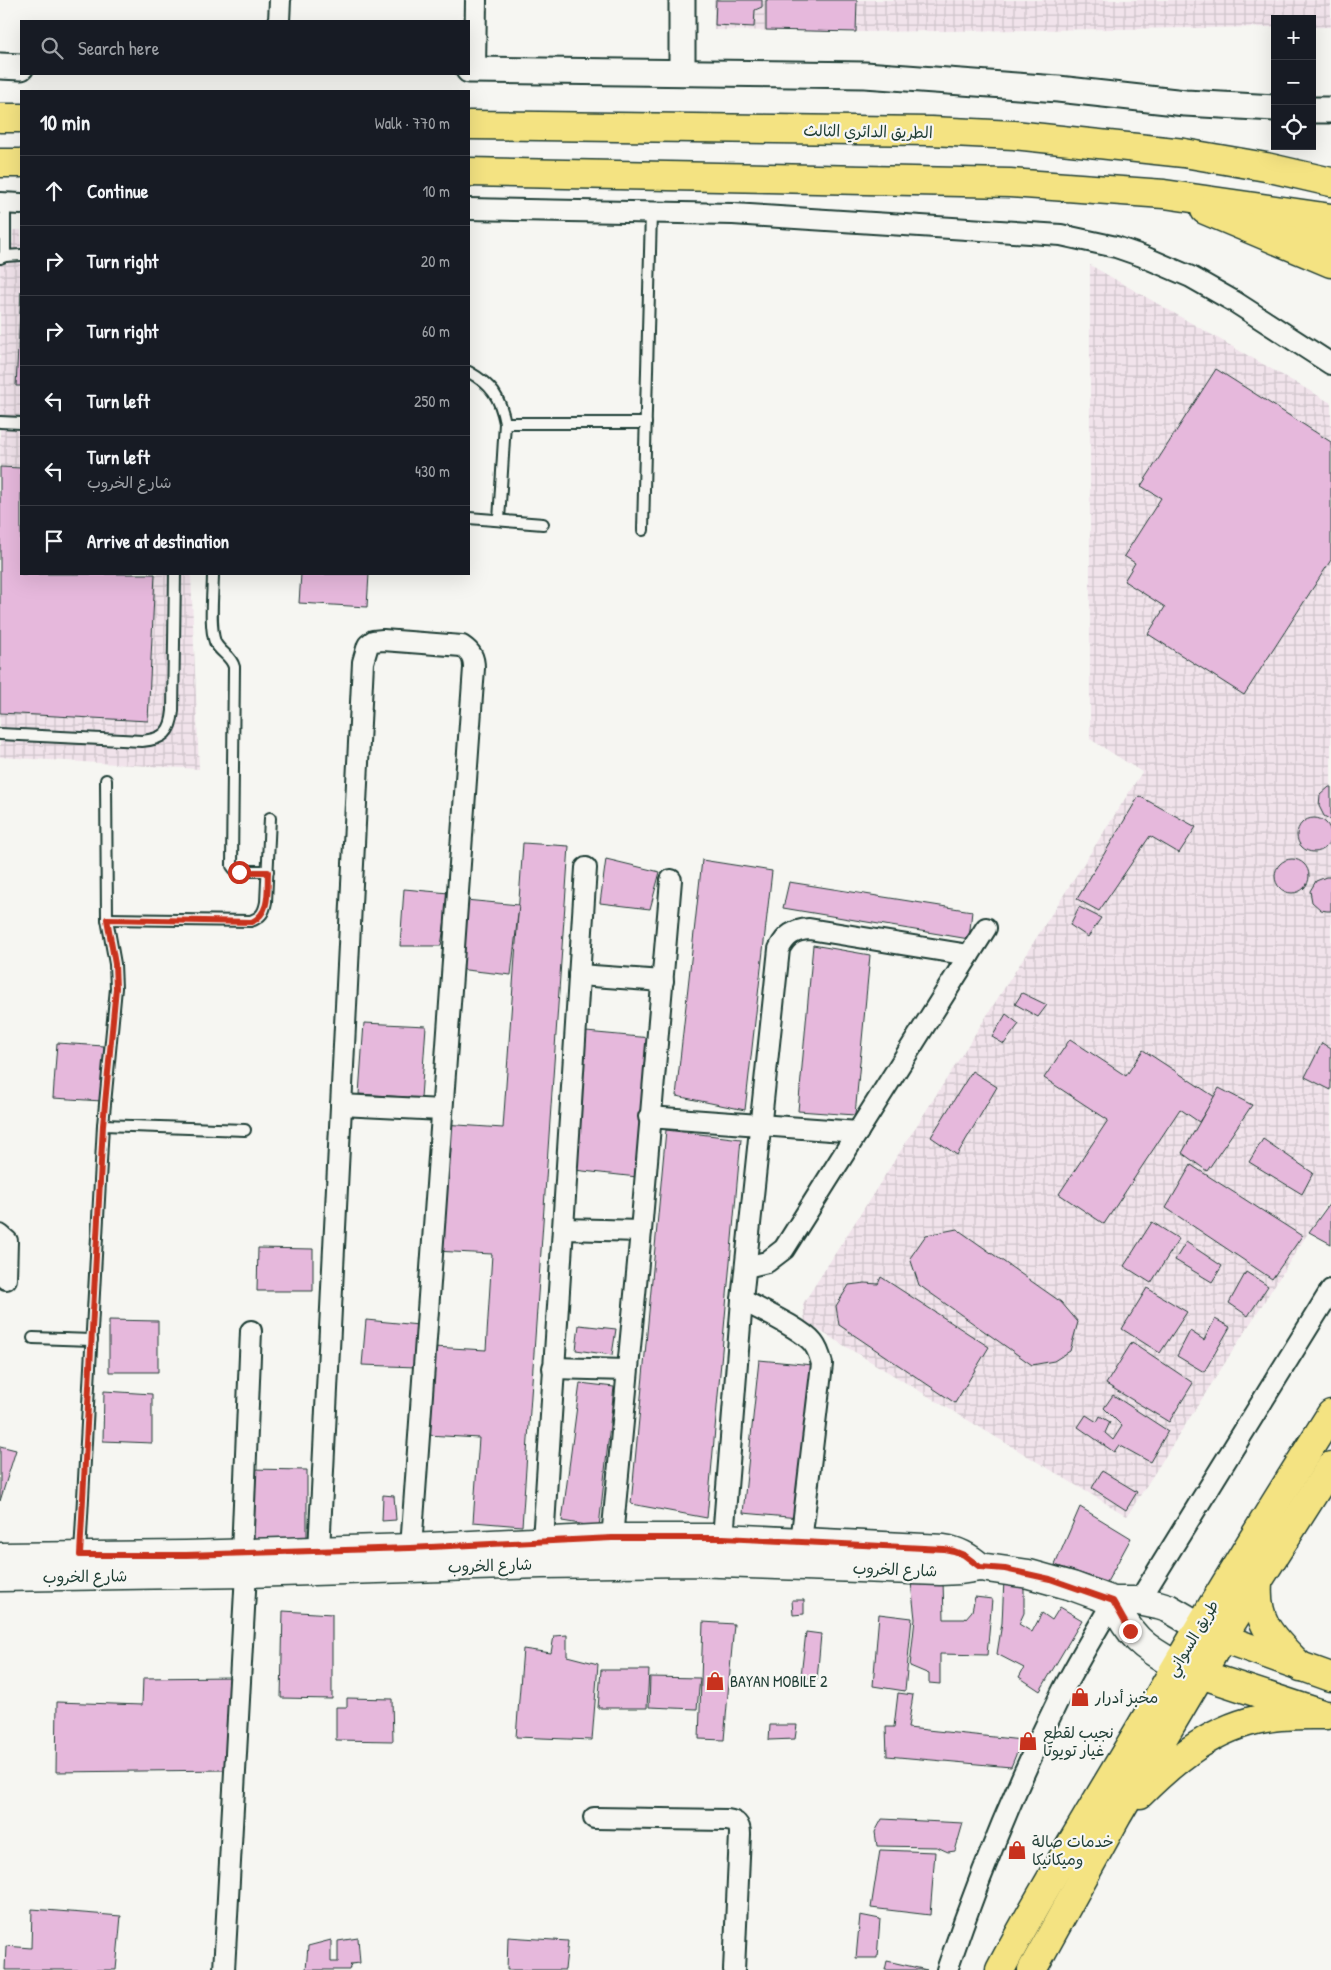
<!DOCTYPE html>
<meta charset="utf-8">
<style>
body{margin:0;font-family:"Patrick Hand","Playpen Sans Arabic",sans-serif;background:#242831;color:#f1f3f6}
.controls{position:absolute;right:15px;top:15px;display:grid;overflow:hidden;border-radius:0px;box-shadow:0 5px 20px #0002}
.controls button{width:45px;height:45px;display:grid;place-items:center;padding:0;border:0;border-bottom:1px solid #363941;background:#171b24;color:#f1f3f6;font:25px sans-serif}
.stop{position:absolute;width:15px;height:15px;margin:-11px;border:4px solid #c8321e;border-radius:50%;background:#fff}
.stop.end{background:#c8321e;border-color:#fff;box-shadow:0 1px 5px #0008}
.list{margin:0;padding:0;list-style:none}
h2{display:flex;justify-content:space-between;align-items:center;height:65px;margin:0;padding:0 20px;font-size:21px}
h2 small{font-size:16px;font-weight:400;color:#9ea1a6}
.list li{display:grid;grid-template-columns:32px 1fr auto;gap:15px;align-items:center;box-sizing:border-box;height:70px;padding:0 20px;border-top:1px solid #363941}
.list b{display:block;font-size:19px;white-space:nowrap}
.list p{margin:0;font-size:16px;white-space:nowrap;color:#9ea1a6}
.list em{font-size:16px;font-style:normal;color:#9ea1a6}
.icon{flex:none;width:28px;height:28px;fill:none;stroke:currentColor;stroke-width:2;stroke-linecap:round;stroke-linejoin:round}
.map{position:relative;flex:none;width:1331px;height:1970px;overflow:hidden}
.search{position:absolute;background:#171b24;box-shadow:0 5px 20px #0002;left:20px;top:20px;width:450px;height:55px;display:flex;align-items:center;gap:12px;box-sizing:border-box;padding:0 18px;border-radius:0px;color:#9ea1a6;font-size:19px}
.panel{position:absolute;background:#171b24;box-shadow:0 5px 20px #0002;left:20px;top:90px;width:450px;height:485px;border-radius:0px}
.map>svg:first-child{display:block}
.industrial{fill:url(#industrial-grid)}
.building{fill:#e6b8dc;stroke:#1f3d34}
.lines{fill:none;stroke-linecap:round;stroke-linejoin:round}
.service-casing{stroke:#1f3d34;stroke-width:14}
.minor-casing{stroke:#1f3d34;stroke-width:24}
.tertiary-casing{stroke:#1f3d34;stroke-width:29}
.secondary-casing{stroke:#1f3d34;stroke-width:31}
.primary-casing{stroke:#1f3d34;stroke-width:31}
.trunk-casing{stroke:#1f3d34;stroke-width:31}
.motorway-casing{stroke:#1f3d34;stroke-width:31}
.service{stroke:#f6f6f2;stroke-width:10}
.minor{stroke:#f6f6f2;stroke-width:20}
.tertiary{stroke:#f6f6f2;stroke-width:25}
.secondary{stroke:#f6f6f2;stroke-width:28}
.primary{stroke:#f4e382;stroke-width:28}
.trunk{stroke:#f4e382;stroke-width:28}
.motorway{stroke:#f4e382;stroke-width:28}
.route{stroke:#c8321e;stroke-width:6}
.labels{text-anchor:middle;stroke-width:4.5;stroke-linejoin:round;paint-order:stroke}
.street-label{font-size:16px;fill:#1f3d34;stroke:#f6f6f2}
.poi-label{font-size:16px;fill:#1f3d34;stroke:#f6f6f2;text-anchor:start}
</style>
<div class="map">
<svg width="1331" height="1970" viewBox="0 0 1331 1970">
<defs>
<pattern id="industrial-grid" width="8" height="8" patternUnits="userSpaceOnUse" patternTransform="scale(1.25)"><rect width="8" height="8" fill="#f1e3eb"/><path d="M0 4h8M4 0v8" fill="none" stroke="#cec4ca"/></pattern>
</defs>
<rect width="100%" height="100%" fill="#f6f6f2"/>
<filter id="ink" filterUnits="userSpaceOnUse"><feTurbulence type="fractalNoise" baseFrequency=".02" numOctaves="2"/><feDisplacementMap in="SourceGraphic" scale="10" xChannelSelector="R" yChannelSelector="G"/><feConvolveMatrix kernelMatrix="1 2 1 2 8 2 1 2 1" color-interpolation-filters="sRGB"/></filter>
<g filter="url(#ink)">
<g class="industrial">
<polygon points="714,0 1331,0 1331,27 1312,27 1312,19 1275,19 1275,27 856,32 714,30"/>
<polygon points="13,230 21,230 21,574 191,574 199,769 0,757 0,242 13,243"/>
<polygon points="1090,265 1331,403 1331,1197 1127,1516 805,1322 803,1304 1142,772 1090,739"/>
</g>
<g class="building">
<polygon points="716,0 762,0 762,7 755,10 754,27 715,25"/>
<polygon points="766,0 857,0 856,32 766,30"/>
<polygon points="21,291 21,386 16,386"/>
<polygon points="1216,369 1331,442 1331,560 1244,695 1148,634 1165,607 1124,581 1135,563 1124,556 1161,498 1141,486"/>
<polygon points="0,467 21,468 21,574 155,574 148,721 0,713"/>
<polygon points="301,574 369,574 367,607 299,603"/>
<polygon points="1329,787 1331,787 1331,820 1324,816 1319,806 1320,795"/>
<polygon points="1139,796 1196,827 1179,853 1150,836 1099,911 1077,899"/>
<circle cx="1314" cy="835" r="17"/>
<polygon points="523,843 569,846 522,1526 473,1522 479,1438 427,1435 433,1347 486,1350 492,1254 435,1251 443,1124 503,1128"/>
<circle cx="1292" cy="876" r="17"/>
<polygon points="606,859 660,872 650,909 600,903"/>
<polygon points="702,860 772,871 745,1110 676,1096"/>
<polygon points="1326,877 1331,877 1331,911 1327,911 1321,910 1312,902 1310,891 1316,881"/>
<polygon points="789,882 972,911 969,939 783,908"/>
<polygon points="404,889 449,893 441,946 400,946"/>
<polygon points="465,900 519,905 511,975 457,969"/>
<polygon points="1079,907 1101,918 1088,937 1070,925"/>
<polygon points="813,945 870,955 855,1115 798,1111"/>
<polygon points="1022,993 1047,1005 1038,1017 1015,1004"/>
<polygon points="1006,1014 1019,1024 1004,1044 992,1037"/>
<polygon points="364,1023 426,1026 421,1098 359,1094"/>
<polygon points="586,1032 651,1038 637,1177 574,1170"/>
<polygon points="1070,1039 1126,1076 1143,1050 1215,1097 1199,1122 1180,1109 1104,1224 1059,1194 1108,1120 1044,1078"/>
<polygon points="57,1043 104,1046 102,1101 53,1098"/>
<polygon points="1322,1043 1331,1049 1331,1090 1305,1077"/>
<polygon points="972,1071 997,1087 957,1155 931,1137"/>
<polygon points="1219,1088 1252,1105 1207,1171 1182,1153"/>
<polygon points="666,1130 741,1139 707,1518 631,1504"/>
<polygon points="1263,1139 1313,1173 1302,1194 1249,1162"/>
<polygon points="1191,1165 1302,1236 1272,1279 1166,1208"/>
<polygon points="1330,1203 1331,1203 1331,1244 1309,1232"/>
<polygon points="1152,1222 1179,1239 1151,1283 1124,1266"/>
<polygon points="957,1229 1061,1302 1078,1322 1070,1351 1054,1361 1032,1365 919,1285 910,1258 926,1235"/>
<polygon points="1186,1242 1222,1266 1212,1282 1175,1260"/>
<polygon points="258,1248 313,1249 313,1291 257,1291"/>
<polygon points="1246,1272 1268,1286 1248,1316 1229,1303"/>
<polygon points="881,1277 989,1347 955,1403 839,1325 836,1306 849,1285 865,1283 878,1284"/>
<polygon points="1147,1288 1187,1312 1160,1353 1122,1329"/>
<polygon points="1215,1319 1230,1327 1204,1372 1177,1356 1190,1331 1204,1340"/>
<polygon points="109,1320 158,1321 158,1372 109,1372"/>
<polygon points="366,1320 419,1325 416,1367 362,1365"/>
<polygon points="579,1325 616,1329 612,1355 576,1350"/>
<polygon points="1132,1342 1193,1383 1169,1422 1106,1384"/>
<polygon points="759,1360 813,1365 799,1518 743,1513"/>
<polygon points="580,1383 614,1387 599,1527 562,1521"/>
<polygon points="104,1391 152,1394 152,1443 103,1441"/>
<polygon points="1113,1395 1168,1431 1150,1462 1119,1445 1114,1452 1078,1427 1086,1415 1097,1422 1100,1416 1110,1422 1105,1433 1113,1440 1122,1426 1104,1408"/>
<polygon points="0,1446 16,1450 0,1501"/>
<polygon points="248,1469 307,1470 307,1543 247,1543"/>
<polygon points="1102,1471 1137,1492 1126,1510 1092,1488"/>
<polygon points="383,1495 394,1496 396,1520 382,1521"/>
<polygon points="1080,1507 1131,1538 1107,1582 1055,1565"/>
<polygon points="1004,1579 1024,1583 1024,1613 1019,1624 1032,1632 1042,1613 1052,1620 1060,1607 1082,1620 1040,1691 1019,1677 1024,1668 997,1654 1002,1623"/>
<polygon points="943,1581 944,1619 965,1619 972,1611 975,1597 992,1599 987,1655 940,1654 940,1684 929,1683 929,1674 910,1666 915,1619 911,1582"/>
<polygon points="792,1600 804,1600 804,1614 793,1615"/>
<polygon points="283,1611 332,1614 332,1699 281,1698"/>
<polygon points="879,1614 912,1618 905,1691 873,1686"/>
<polygon points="703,1622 734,1624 724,1740 699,1739"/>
<polygon points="806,1632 821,1634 817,1680 801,1676"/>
<polygon points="567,1635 567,1656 598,1664 592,1740 516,1737 523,1649 551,1653 554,1636"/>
<polygon points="601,1670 649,1670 647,1708 598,1708"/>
<polygon points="233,1677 227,1770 56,1772 57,1702 142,1705 143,1678"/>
<polygon points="650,1677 700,1678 697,1709 649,1707"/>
<polygon points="898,1693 913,1695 908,1728 1022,1740 1011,1767 887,1756 886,1727 894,1727"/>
<polygon points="347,1698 392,1699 393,1741 336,1740 336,1707 347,1707"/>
<polygon points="770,1725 797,1725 795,1739 769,1740"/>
<polygon points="882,1819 963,1823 955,1851 948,1852 937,1847 877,1846 875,1832"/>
<polygon points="880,1850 935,1852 930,1915 871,1908"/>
<polygon points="32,1909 121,1916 116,1970 5,1970 6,1946 31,1948"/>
<polygon points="860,1915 880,1919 877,1958 856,1958"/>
<polygon points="508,1937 568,1941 565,1970 507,1970"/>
<polygon points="358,1938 360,1963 351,1964 349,1970 306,1970 308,1946 331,1940 331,1962 338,1962 338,1941"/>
<polygon points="887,1961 927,1970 885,1970"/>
</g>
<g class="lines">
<g class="service-casing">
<g id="service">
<polyline points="5,256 5,203"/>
<polyline points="0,258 5,256 21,255"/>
<path d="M 469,372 C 492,385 500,397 505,423 L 499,520"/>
<polyline points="0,422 21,423"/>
<polyline points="505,423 646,423"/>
<polyline points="469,518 543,524"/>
<polyline points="643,530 651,212"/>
<path d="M 213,574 C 213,593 209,625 215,642 C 220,653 231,655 234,667 L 232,866 L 236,871 L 268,871"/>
<path d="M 0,734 L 142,741 C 164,739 171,732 173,711 L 175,574"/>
<path d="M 107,919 L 251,921 C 261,917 264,913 266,902 L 270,818"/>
<polyline points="103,1125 245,1130"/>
<polyline points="33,1338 92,1340"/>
<polyline points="80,1554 103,1125 116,988 115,964 107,919 106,780"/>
</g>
</g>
<g class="minor-casing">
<g id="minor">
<polyline points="279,21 280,0"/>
<polyline points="475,70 476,0"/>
<polyline points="0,203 21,204"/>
<polyline points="469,209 733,214 1061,235 1116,247 1142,256 1191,277 1235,302 1331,364"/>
<polyline points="579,975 663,981"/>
<polyline points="341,1105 442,1110"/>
<polyline points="649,1117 858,1132"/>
<polyline points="563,1229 641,1231"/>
<polyline points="0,1235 7,1241 6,1279"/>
<polyline points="746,1267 767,1262 784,1249 986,928"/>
<path d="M 742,1300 C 760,1310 801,1328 813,1343 C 818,1349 820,1356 822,1364 L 801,1542"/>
<polyline points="553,1368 626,1370"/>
<polyline points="612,1538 641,1231 671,880"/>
<path d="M 723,1538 L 742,1300 L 779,949 C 786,935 794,930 809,929 L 969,955"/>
<polyline points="543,1541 586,868"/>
<path d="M 319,1551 L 363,662 L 368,645 L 373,641 L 383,640 L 462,646 C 471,652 474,657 474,668 L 411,1548"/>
<polyline points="242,1553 251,1331"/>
<polyline points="1139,1601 1331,1290"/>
<path d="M 594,1818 L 727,1820 C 736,1821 740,1825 740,1834 L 734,1970"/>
<polyline points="224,1970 246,1573"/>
<path d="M 947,1970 C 979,1876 1017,1783 1061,1694 C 1077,1662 1096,1632 1113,1601"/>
</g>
</g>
<g class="tertiary-casing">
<g id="tertiary">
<polyline points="682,0 682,72"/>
<polyline points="0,66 21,67"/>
<polyline points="469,70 865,75 1058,89 1185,103 1275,108"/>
<polyline points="1312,110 1331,110"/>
</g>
</g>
<g class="secondary-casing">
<g id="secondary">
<path d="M 0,1557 L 186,1555 L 411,1548 L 612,1538 L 723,1538 L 944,1549 C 958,1551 969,1557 980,1567"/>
<polyline points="0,1577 246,1573 541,1564 691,1562 940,1571 960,1570 980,1567 1029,1574 1072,1586 1113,1601 1139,1601 1158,1605 1168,1608 1199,1626"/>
<path d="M 1113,1601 C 1130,1636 1142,1647 1176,1665"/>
</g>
</g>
<g class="primary-casing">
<g id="primary">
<polyline points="1202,1628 1222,1638 1331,1677"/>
<polyline points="1179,1667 1319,1713"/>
</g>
</g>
<g class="trunk-casing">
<g id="trunk">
<polyline points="1265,219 1331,235"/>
<path d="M 1258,1583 C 1255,1625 1274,1639 1301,1667"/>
<path d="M 1140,1794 C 1175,1759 1215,1726 1266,1718 C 1286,1714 1307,1715 1327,1715"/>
<path d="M 1000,1970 C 1048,1878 1104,1791 1156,1701 C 1212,1604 1271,1509 1331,1414"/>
<polyline points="1032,1970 1117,1816 1222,1638 1331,1466"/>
</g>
</g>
<g class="motorway-casing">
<g id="motorway">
<polyline points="0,118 21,118"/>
<polyline points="469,125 931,131 1014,135 1184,153 1266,167 1331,182"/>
<polyline points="0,163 21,163"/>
<polyline points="469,172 1010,183 1164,194 1331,218"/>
<polyline points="1205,210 1331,263"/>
</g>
</g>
<use href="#service" class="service"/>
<use href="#minor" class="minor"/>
<use href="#tertiary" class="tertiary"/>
<use href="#secondary" class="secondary"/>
<use href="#primary" class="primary"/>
<use href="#trunk" class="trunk"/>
<use href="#motorway" class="motorway"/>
</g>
</g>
<g class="lines" filter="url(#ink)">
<path class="route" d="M 239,872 L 268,872 C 267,891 271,912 252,922 L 107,919 L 115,964 L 116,988 L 103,1125 L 80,1555 L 186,1555 L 410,1548 L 612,1538 L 723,1538 L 944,1549 L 954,1551 L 964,1555 L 980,1567 L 1005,1569 L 1050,1579 L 1113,1601 L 1130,1631"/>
</g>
<defs>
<g id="shop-bare" transform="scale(1.5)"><path d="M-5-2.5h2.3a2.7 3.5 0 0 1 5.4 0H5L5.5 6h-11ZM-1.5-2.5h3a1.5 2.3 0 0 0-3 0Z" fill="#c8321e" stroke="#f6f6f2" stroke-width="2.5" paint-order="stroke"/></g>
</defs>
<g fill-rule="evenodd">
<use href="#shop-bare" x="715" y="1681"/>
<use href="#shop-bare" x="1080" y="1697"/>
<use href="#shop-bare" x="1028" y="1741"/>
<use href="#shop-bare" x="1017" y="1850"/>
</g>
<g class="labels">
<g class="street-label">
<text transform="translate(868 131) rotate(1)" y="6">الطريق الدائري الثالث</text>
<text transform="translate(490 1565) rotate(-2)" y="6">شارع الخروب</text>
<text transform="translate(895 1569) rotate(2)" y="6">شارع الخروب</text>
<text transform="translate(85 1576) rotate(-1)" y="6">شارع الخروب</text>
<text transform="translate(1192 1638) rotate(-59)" y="6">طريق السواني</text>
</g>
<g class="poi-label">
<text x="730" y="1687">BAYAN MOBILE 2</text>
<text x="1095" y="1703">مخبز أدرار</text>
<text x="1043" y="1738">نجيب لقطع<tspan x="1043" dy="18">غيار تويوتا</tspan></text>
<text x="1032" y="1847">خدمات صالة<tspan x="1032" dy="18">وميكانيكا</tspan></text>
</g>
</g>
</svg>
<div class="controls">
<button>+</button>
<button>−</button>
<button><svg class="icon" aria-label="locate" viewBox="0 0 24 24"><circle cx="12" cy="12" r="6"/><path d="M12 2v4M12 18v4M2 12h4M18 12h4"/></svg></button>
</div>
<div class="stop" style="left:239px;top:872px"></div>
<div class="stop end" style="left:1130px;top:1631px"></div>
<div class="search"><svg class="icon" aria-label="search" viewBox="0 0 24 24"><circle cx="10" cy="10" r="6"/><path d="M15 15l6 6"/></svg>Search here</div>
<section class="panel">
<h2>10 min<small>Walk · 770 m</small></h2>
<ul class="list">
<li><svg class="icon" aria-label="ahead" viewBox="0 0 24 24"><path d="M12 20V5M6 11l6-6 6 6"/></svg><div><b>Continue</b></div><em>10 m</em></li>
<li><svg class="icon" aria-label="right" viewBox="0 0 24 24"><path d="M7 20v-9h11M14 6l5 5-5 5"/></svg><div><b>Turn right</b></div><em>20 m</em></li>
<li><svg class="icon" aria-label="right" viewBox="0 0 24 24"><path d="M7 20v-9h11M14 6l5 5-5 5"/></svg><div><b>Turn right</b></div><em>60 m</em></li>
<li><svg class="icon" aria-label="left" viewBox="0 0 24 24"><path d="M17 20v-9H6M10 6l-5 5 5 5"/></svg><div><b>Turn left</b></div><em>250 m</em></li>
<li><svg class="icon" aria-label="left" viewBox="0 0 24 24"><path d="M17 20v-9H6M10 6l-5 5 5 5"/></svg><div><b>Turn left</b><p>شارع الخروب</p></div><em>430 m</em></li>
<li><svg class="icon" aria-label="arrive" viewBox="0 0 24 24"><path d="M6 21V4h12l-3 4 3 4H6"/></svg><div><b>Arrive at destination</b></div></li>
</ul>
</section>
</div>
